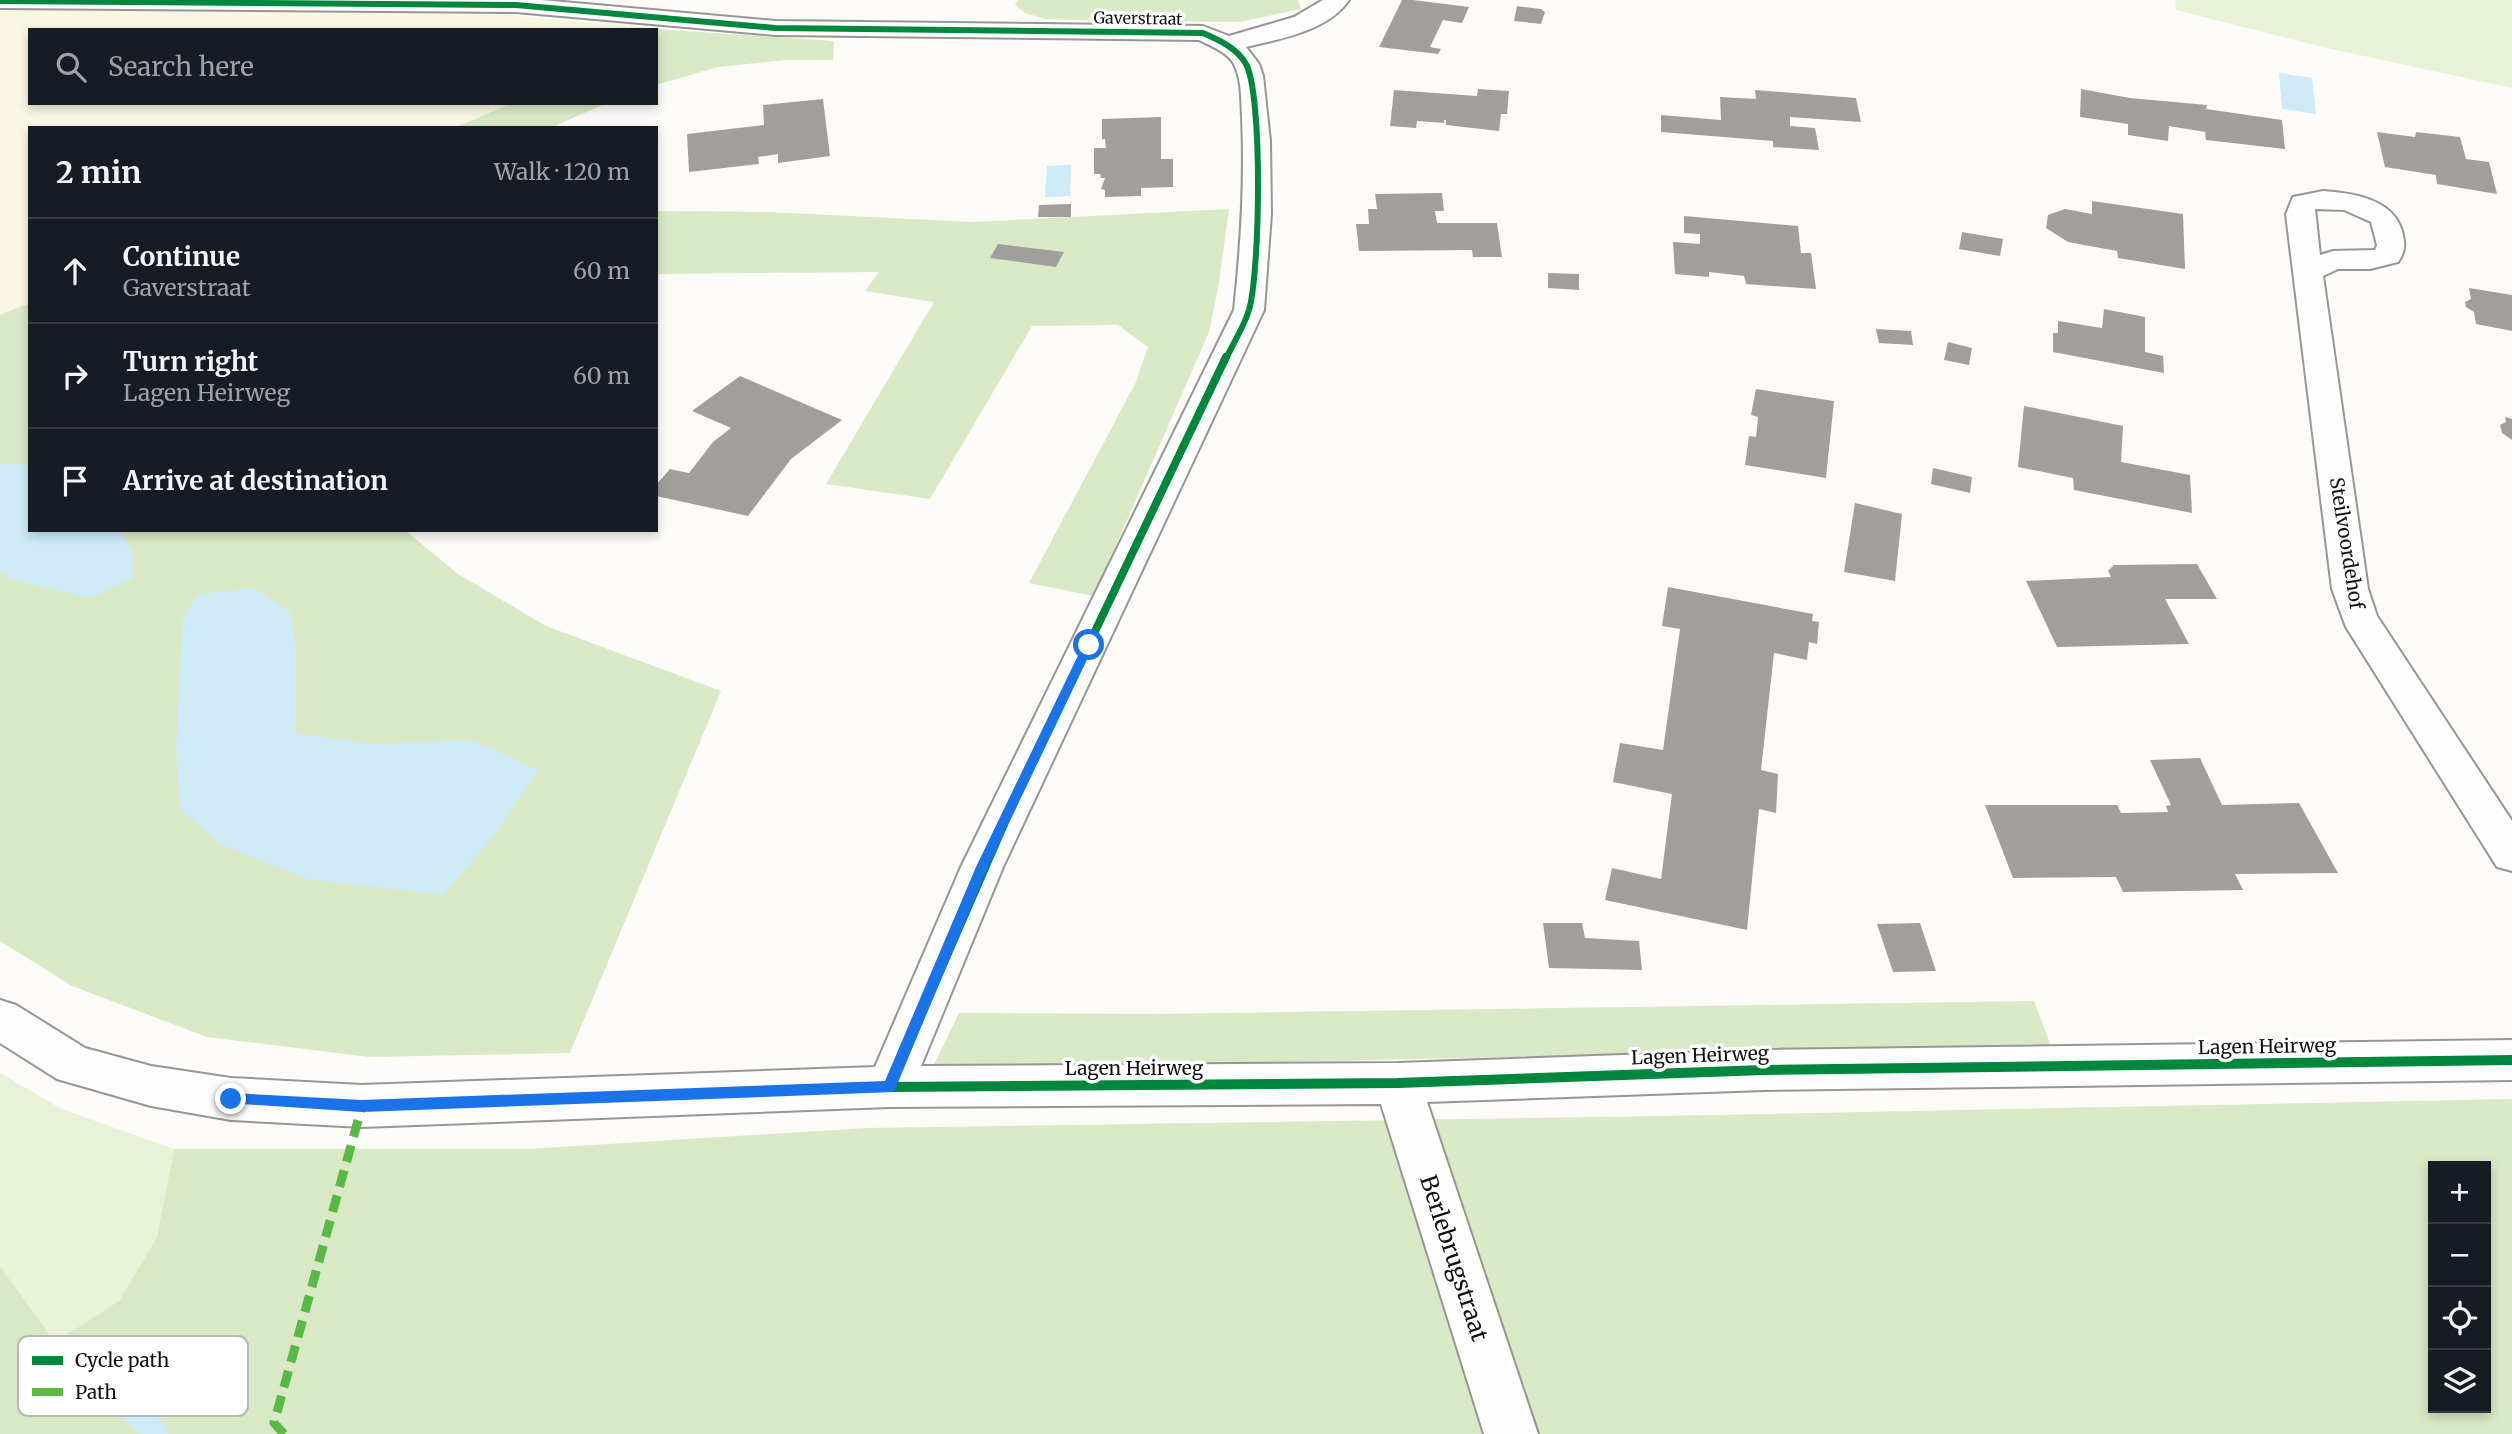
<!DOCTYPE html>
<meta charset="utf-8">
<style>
body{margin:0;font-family:Merriweather,serif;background:#242831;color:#f1f3f6}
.controls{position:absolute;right:21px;bottom:21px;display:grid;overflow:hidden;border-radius:0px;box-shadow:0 4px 10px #0003}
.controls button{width:63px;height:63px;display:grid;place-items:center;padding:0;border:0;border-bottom:2px solid #363941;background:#171b24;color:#f1f3f6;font:35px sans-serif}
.stop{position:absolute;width:21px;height:21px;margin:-16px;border:5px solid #1a73e8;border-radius:50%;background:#fff}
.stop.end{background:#1a73e8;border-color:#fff;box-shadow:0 2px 7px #0008}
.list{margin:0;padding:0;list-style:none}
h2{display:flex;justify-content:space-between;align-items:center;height:91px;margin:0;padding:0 28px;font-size:30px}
h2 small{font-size:23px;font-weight:400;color:#9ea1a6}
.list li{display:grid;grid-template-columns:46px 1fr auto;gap:21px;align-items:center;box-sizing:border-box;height:105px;padding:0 28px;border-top:2px solid #363941}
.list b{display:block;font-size:26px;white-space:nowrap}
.list p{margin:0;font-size:23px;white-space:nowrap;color:#9ea1a6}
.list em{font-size:23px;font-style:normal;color:#9ea1a6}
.icon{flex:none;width:38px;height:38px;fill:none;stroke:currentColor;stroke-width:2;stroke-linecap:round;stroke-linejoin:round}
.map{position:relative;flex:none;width:2512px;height:1434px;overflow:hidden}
.search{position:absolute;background:#171b24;box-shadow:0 4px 10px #0003;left:28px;top:28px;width:630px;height:77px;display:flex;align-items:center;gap:18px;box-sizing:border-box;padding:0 24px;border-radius:0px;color:#9ea1a6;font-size:26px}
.panel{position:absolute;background:#171b24;box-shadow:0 4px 10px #0003;left:28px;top:126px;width:630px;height:406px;border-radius:0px}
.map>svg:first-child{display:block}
.farmland{fill:#f9f6e4}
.green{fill:#e8f2d7}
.forest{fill:#d9e9c5;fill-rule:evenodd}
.water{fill:#cdeaf6}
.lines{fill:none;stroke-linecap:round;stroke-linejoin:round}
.stream{fill:#cdeaf6;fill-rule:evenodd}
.building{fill:#a19f9c}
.minor-casing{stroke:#979695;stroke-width:4}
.minor{fill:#fffefe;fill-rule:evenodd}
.quiet{stroke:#58b947;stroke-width:9;stroke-dasharray:17 9;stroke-linecap:butt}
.cycleway-far2-casing{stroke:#fff;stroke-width:10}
.cycleway-far1-casing{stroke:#fff;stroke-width:12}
.cycleway-casing{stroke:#fff;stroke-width:15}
.cycleway-far2{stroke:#00873e;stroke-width:6}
.cycleway-far1{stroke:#00873e;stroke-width:8}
.cycleway{stroke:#00873e;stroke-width:10}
.route{fill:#1a73e8}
.labels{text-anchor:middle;stroke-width:7;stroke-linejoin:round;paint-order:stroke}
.far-street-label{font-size:16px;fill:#111;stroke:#fff}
.street-label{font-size:19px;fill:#111;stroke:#fff}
.near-street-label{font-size:23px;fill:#111;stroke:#fff}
.key{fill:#fff;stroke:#b8b8b8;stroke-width:2}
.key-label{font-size:19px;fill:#111}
</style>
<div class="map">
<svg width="2512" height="1434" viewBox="0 0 2512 1434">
<rect width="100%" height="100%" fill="#fdfbf7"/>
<polygon class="farmland" points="0,8 511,15 657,29 30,30 30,103 513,103 454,128 30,128 30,303 0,315"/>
<g class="green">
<polygon points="2175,0 2512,0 2512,88 2327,48 2176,10"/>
<polygon points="0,1073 62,1109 174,1149 157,1237 119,1301 55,1342 0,1266"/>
</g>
<g class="forest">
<polygon points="1018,0 1298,0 1301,9 1240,22 1109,21 1045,19 1025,13 1015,5"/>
<polygon points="657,29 834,41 833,60 786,60 718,67 656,85"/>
<polygon points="513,103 607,103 550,128 454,128"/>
<polygon points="1229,209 1218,289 1209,332 1094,596 1029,583 1136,382 1148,347 1118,325 1032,326 930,499 826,484 934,302 865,291 879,272 656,274 656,211 769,212 972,222"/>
<polygon points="30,303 30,530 405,530 458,574 546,626 721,691 570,1053 370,1057 207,1037 72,986 0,941 0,315"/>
<polygon points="2034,1001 2051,1046 932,1069 959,1013 1155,1014"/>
<path d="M 2512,1099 L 2512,1434 L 0,1434 L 0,1266 L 55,1342 L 119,1301 L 157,1237 L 174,1149 L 528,1149 L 866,1128 L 1662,1116 ZM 2433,1166 L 2486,1166 L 2486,1408 L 2433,1408 Z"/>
</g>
<g class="water">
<polygon points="2279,73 2312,78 2316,114 2282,109"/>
<polygon points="1071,165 1070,196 1045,197 1047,166"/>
<polygon points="0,463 30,465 30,530 121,530 133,556 132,579 91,598 12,580 0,572"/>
<polygon points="254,588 290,612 296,650 296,733 370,744 472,740 539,770 494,835 443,895 307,879 220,844 181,810 176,753 183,616 199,594"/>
</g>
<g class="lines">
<polygon class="stream" points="108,1368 117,1372 165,1425 169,1434 138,1434 99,1390 95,1381 99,1372"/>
</g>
<g class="building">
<polygon points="1402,0 1413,0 1469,7 1462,23 1443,20 1430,47 1441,49 1438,54 1379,47"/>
<polygon points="1517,6 1541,9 1545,12 1541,24 1514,21"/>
<polygon points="1478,89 1509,91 1507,114 1501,114 1499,131 1446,125 1446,120 1444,120 1444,123 1417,121 1416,128 1390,126 1394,90 1477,96"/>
<polygon points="2081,89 2130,98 2207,105 2206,109 2282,120 2285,149 2206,140 2205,132 2169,126 2168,141 2128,135 2128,124 2080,117"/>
<polygon points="1755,90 1856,98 1861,122 1790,117 1790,126 1815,128 1819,150 1773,147 1773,141 1661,132 1661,115 1721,120 1720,97 1756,99"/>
<polygon points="823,99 830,156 778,163 778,154 758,157 759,164 689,172 687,134 764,125 763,105"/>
<polygon points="1161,117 1161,159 1173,159 1173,187 1141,188 1141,196 1105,197 1105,190 1101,189 1105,178 1101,178 1100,174 1094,174 1094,148 1106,148 1105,139 1102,139 1102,119"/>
<polygon points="2377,132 2415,137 2416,132 2460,137 2466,159 2489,162 2497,194 2437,184 2436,175 2385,167"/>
<polygon points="1442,193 1444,211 1435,211 1437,223 1497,223 1502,257 1473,257 1472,250 1359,251 1356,224 1369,224 1368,209 1377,209 1375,194"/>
<polygon points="2092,201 2183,214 2185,269 2118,258 2117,251 2068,242 2046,228 2048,215 2065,209 2092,214"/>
<polygon points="1071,204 1071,217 1038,217 1039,205"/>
<polygon points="1684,216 1798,226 1801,253 1811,253 1816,289 1746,284 1744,276 1709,272 1709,277 1675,274 1673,242 1700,244 1700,234 1684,233"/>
<polygon points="1962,232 2003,239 2000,256 1959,249"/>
<polygon points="998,244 1064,252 1056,267 990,258"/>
<polygon points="1548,273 1579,274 1579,290 1548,288"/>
<polygon points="2469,288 2512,295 2512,331 2476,324 2474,312 2466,307 2465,302 2471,299"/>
<polygon points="2104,309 2145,317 2145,352 2163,356 2164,373 2053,352 2053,333 2058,333 2058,321 2102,328"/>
<polygon points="1876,329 1911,331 1913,345 1879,343"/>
<polygon points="1948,342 1972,348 1969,365 1944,360"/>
<polygon points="740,376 842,420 791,459 748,516 656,496 656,485 670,469 689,473 713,442 731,428 692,411"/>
<polygon points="1756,389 1834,401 1826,478 1745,465 1749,436 1756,437 1758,417 1751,415"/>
<polygon points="2024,406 2123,426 2121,462 2190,475 2192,513 2074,490 2073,478 2018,467"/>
<polygon points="2505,417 2512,419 2512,440 2502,433 2500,425 2506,422"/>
<polygon points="1933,468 1972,477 1970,493 1931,484"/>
<polygon points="1855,503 1902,514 1895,581 1844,572"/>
<polygon points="2197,564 2217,599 2165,599 2189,644 2057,647 2026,581 2111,577 2108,571 2114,565"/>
<polygon points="1668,587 1813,614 1812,621 1819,622 1817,644 1809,642 1807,660 1774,653 1761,770 1778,774 1776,813 1759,809 1747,930 1605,900 1612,868 1661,879 1672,794 1613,782 1620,743 1663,750 1680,629 1662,626"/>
<polygon points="2200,758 2222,805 2299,803 2338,873 2235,874 2243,890 2123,892 2116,877 2013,878 1985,805 2117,805 2121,813 2168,812 2166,806 2171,805 2150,760"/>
<polygon points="1543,923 1582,923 1585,938 1639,941 1642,970 1549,968"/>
<polygon points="1920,923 1936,971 1893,972 1877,924"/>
</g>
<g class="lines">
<g class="minor-casing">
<g id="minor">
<path d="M 0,0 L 541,0 L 775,21 L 1203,26 L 1229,36 L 1294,17 L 1323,0 L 1349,0 C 1328,31 1280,39 1246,47 L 1259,64 L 1263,76 L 1270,141 L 1271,214 L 1264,310 L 1003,867 L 921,1066 L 1398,1063 L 1764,1050 L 2512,1040 L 2512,1080 L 1764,1090 L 1427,1102 L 1538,1434 L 1484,1434 L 1381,1104 L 889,1107 L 362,1127 L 231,1120 L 151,1106 L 57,1079 L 0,1043 L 0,1000 L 16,1005 L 85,1048 L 151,1066 L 231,1078 L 362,1085 L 875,1067 L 961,867 L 1234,310 C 1241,245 1245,182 1242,117 C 1241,100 1242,80 1234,64 C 1227,52 1211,46 1199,40 L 775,35 L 516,12 L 0,8 Z"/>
<path d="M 2323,191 C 2353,193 2393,199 2402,231 C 2405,243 2406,251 2398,262 L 2370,269 L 2338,269 L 2323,276 L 2368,589 L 2377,616 L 2512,821 L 2512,871 L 2497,867 L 2346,627 L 2332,589 L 2286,214 L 2293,197 ZM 2315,209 L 2344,210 L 2371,222 L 2377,245 L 2375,250 L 2333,251 L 2320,255 Z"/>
</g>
</g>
<use href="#minor" class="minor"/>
<polyline class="quiet" points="284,1434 274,1423 362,1106"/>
<g class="cycleway-far2-casing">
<path id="cycleway-far2" d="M 0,1 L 516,5 L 775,28 L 1203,33 C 1219,40 1237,48 1246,64 C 1263,96 1260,272 1249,310 C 1244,327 1233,343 1226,359"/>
</g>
<g class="cycleway-far1-casing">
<polyline id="cycleway-far1" points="1002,826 1226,357"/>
</g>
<g class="cycleway-casing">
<polyline id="cycleway" points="1003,824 889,1087 1398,1083 1764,1070 2512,1060"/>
</g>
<use href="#cycleway-far2" class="cycleway-far2"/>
<use href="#cycleway-far1" class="cycleway-far1"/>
<use href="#cycleway" class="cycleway"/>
</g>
<polygon class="route" points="1089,641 1094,645 988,867 894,1092 362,1112 226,1103 226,1095 231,1093 362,1100 885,1081 976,867 1083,645"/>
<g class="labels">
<g class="far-street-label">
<text transform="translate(1138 18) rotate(1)" y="6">Gaverstraat</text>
</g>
<g class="street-label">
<text transform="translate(2347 543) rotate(81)" y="7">Steilvoordehof</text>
<text transform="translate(2267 1046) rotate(-1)" y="7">Lagen Heirweg</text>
<text transform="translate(1700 1055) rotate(-2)" y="7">Lagen Heirweg</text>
<text x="1134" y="1075">Lagen Heirweg</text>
</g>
<g class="near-street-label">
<text transform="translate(1454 1258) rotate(72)" y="8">Berlebrugstraat</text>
</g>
</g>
<rect x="18" y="1336" width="230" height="80" rx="10" class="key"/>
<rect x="32" y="1356" width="31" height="9" fill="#00873e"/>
<rect x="32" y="1388" width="31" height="8" fill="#58b947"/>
<g class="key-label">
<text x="75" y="1367">Cycle path</text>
<text x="75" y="1399">Path</text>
</g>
</svg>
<div class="controls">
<button>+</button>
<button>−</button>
<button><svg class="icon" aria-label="locate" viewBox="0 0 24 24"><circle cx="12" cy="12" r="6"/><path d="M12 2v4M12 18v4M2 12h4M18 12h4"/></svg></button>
<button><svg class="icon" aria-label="layers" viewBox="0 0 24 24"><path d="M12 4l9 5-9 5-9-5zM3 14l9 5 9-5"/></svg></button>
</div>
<div class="stop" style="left:1089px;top:645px"></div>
<div class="stop end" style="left:231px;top:1099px"></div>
<div class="search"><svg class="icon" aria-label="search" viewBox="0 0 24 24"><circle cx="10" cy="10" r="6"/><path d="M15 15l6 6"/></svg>Search here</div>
<section class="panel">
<h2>2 min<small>Walk · 120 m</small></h2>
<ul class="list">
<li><svg class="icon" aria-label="ahead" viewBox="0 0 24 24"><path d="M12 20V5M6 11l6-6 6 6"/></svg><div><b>Continue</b><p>Gaverstraat</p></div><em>60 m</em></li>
<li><svg class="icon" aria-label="right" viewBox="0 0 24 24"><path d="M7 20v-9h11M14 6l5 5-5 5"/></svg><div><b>Turn right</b><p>Lagen Heirweg</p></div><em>60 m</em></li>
<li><svg class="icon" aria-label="arrive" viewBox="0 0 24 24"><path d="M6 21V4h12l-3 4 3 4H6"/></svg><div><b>Arrive at destination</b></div></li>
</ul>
</section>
</div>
